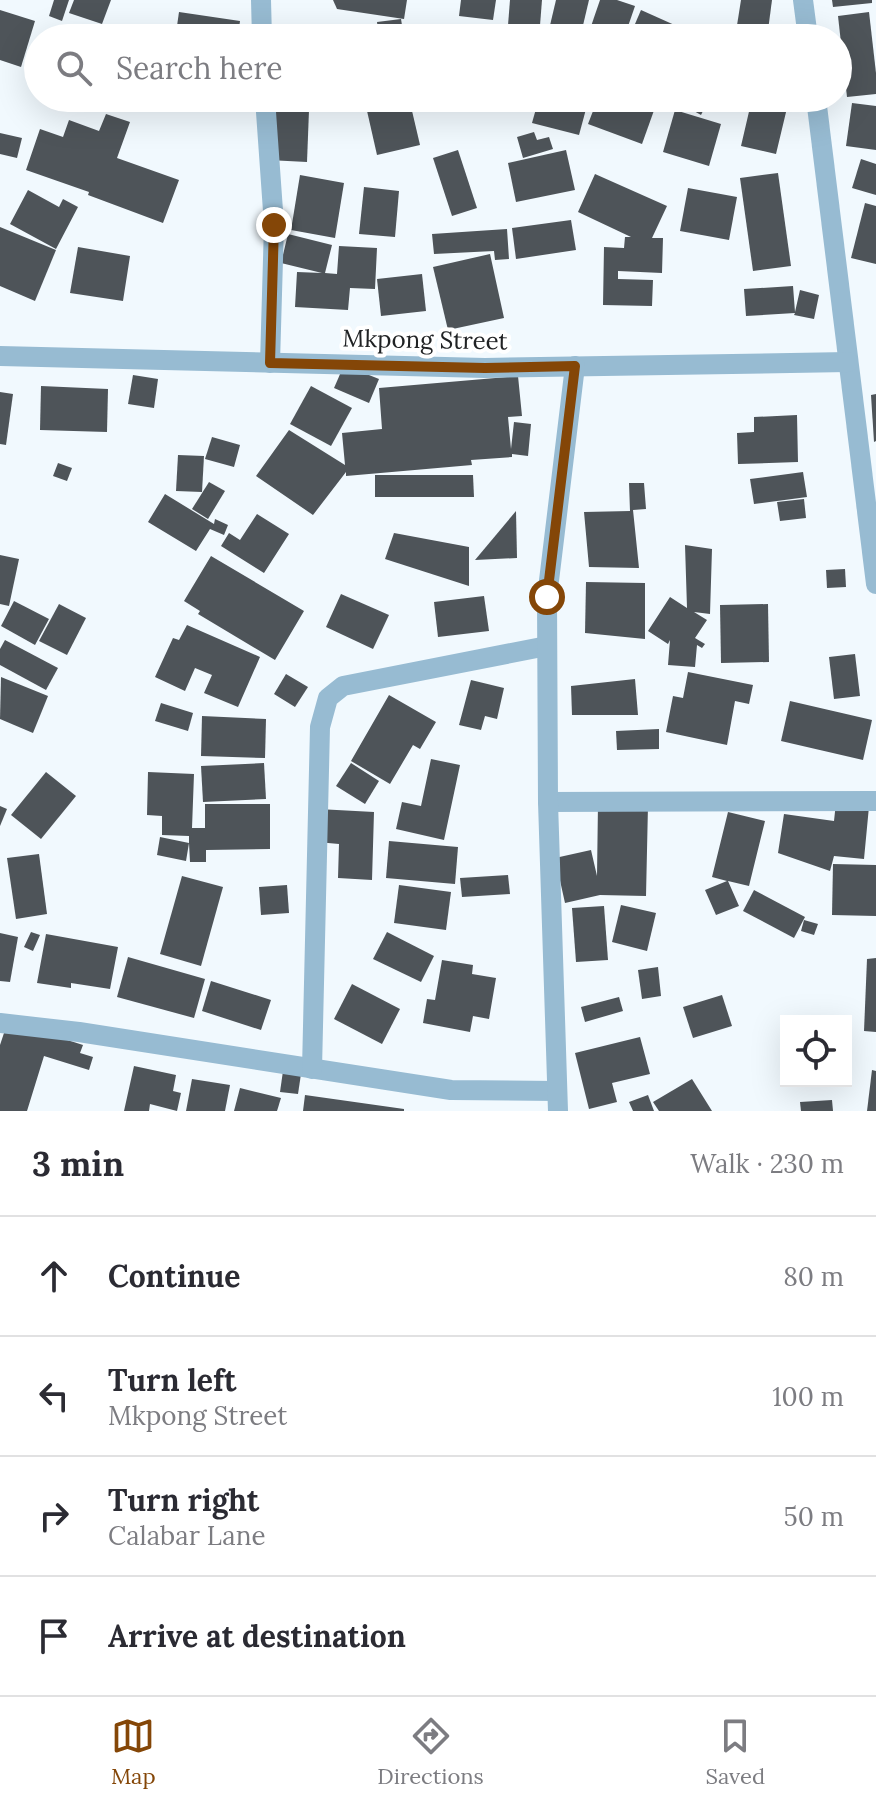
<!DOCTYPE html>
<meta charset="utf-8">
<style>
body{margin:0;font-family:Lora,serif;background:#f7f7f7;color:#2b2b33}
.controls{position:absolute;right:24px;bottom:24px;display:grid;overflow:hidden;border-radius:0px;box-shadow:0 8px 32px #0002}
.controls button{width:72px;height:72px;display:grid;place-items:center;padding:0;border:0;border-bottom:2px solid #e1e1e2;background:#fff;color:#2b2b33;font:40px sans-serif}
.stop{position:absolute;width:24px;height:24px;margin:-18px;border:6px solid #844607;border-radius:50%;background:#fff}
.stop.end{background:#844607;border-color:#fff;box-shadow:0 2px 8px #0008}
.list{margin:0;padding:0;list-style:none}
h2{display:flex;justify-content:space-between;align-items:center;height:104px;margin:0;padding:0 32px;font-size:34px}
h2 small{font-size:26px;font-weight:400;color:#7c7c81}
.list li{display:grid;grid-template-columns:52px 1fr auto;gap:24px;align-items:center;box-sizing:border-box;height:120px;padding:0 32px;border-top:2px solid #e1e1e2}
.list b{display:block;font-size:30px;white-space:nowrap}
.list p{margin:0;font-size:26px;white-space:nowrap;color:#7c7c81}
.list em{font-size:26px;font-style:normal;color:#7c7c81}
.icon{flex:none;width:44px;height:44px;fill:none;stroke:currentColor;stroke-width:2;stroke-linecap:round;stroke-linejoin:round}
.map{position:relative;flex:none;width:876px;height:1111px;overflow:hidden}
.search{position:absolute;background:#fff;box-shadow:0 8px 32px #0002;left:24px;right:24px;top:24px;height:88px;display:flex;align-items:center;gap:20px;box-sizing:border-box;padding:0 28px;border-radius:44px;color:#7c7c81;font-size:30px}
.sheet{height:584px;background:#fff}
nav{display:flex;justify-content:space-around;align-items:center;box-sizing:border-box;height:112px;border-top:2px solid #e1e1e2;background:#fff;font-size:22px;color:#7c7c81}
nav a{display:grid;justify-items:center;gap:4px}
nav .on{color:#844607}
.map>svg:first-child{display:block}
.building{fill:#4e5459}
.lines{fill:none;stroke-linecap:round;stroke-linejoin:round}
.minor{stroke:#97bbd2;stroke-width:20}
.route{stroke:#844607;stroke-width:10}
.labels{text-anchor:middle;stroke-width:8;stroke-linejoin:round;paint-order:stroke}
.street-label{font-size:24px;fill:#202224;stroke:#fff}
</style>
<div class="map">
<svg width="876" height="1111" viewBox="0 0 876 1111">
<rect width="100%" height="100%" fill="#f1f9fe"/>
<g class="building">
<polygon points="54,0 69,0 62,21 49,16"/>
<polygon points="74,0 111,0 102,24 69,13"/>
<polygon points="333,0 407,0 404,19 337,9"/>
<polygon points="461,0 496,0 493,20 459,16"/>
<polygon points="510,0 542,0 539,38 507,38"/>
<polygon points="556,0 589,0 580,38 547,38"/>
<polygon points="600,0 617,0 635,6 624,38 587,38"/>
<polygon points="741,0 772,0 767,38 735,38"/>
<polygon points="832,0 872,0 872,3 833,7"/>
<polygon points="0,10 35,21 21,67 0,60"/>
<polygon points="641,10 679,27 674,38 629,38"/>
<polygon points="179,12 240,21 238,38 206,38 176,33"/>
<polygon points="869,12 876,73 876,94 847,97 838,16"/>
<polygon points="401,19 404,38 379,38 377,22"/>
<polygon points="690,27 713,38 684,38"/>
<polygon points="38,62 38,89 29,85"/>
<polygon points="66,98 89,98 87,106"/>
<polygon points="277,98 304,98 304,102 277,103"/>
<polygon points="381,98 409,98 420,145 377,155 365,102"/>
<polygon points="539,98 589,98 579,135 532,123"/>
<polygon points="598,98 646,98 657,102 642,144 588,124"/>
<polygon points="689,98 701,98 708,101 701,115 685,106"/>
<polygon points="737,98 768,98 767,103 787,108 776,154 741,146 751,103"/>
<polygon points="852,103 876,106 876,150 846,146"/>
<polygon points="271,108 309,110 307,162 268,160"/>
<polygon points="675,110 721,124 709,166 663,152"/>
<polygon points="106,114 130,122 117,158 179,180 163,223 88,195 89,192 26,170 40,129 63,137 69,120 99,131"/>
<polygon points="534,132 537,140 549,137 553,149 523,158 517,137"/>
<polygon points="0,133 22,138 17,158 0,154"/>
<polygon points="458,150 477,208 452,216 433,158"/>
<polygon points="566,150 575,190 516,202 508,163"/>
<polygon points="861,159 876,164 876,195 852,188"/>
<polygon points="778,173 791,266 753,271 740,178"/>
<polygon points="595,174 667,206 652,238 663,238 662,273 618,271 618,279 653,280 652,306 603,305 604,247 624,248 625,237 631,237 578,212"/>
<polygon points="300,175 344,183 335,238 291,230"/>
<polygon points="364,187 399,191 395,237 359,234"/>
<polygon points="688,188 737,197 729,240 680,231"/>
<polygon points="28,190 59,207 63,199 78,207 56,249 10,224"/>
<polygon points="865,203 876,206 876,264 851,258"/>
<polygon points="571,220 576,250 516,259 512,228"/>
<polygon points="0,227 56,250 35,301 0,286"/>
<polygon points="507,229 509,259 495,260 494,251 434,254 432,234"/>
<polygon points="288,234 332,245 325,273 337,274 339,246 377,248 375,289 350,288 348,310 295,307 297,272 322,273 281,263"/>
<polygon points="78,247 130,256 123,301 70,293"/>
<polygon points="490,254 504,318 448,330 433,267"/>
<polygon points="422,274 426,311 381,316 377,279"/>
<polygon points="793,286 795,312 800,290 819,295 814,319 794,315 795,313 746,316 744,289"/>
<polygon points="344,365 379,379 369,403 334,388"/>
<polygon points="133,375 158,379 154,408 128,404"/>
<polygon points="518,376 522,416 508,417 511,449 514,422 531,424 528,456 512,454 512,457 471,460 472,465 346,476 346,472 313,515 256,476 289,430 345,465 342,433 382,429 379,388"/>
<polygon points="41,386 108,389 107,432 40,430"/>
<polygon points="311,386 352,408 331,446 290,424"/>
<polygon points="0,392 13,394 6,445 0,444"/>
<polygon points="876,394 876,441 874,442 871,395"/>
<polygon points="797,415 798,462 738,464 737,433 754,432 754,417"/>
<polygon points="212,437 240,445 234,467 205,459"/>
<polygon points="178,455 204,456 202,492 176,491"/>
<polygon points="58,463 72,468 67,481 53,476"/>
<polygon points="803,472 807,497 754,504 750,479"/>
<polygon points="375,475 473,475 474,497 375,497"/>
<polygon points="209,482 225,491 208,519 192,509"/>
<polygon points="629,483 644,483 646,509 633,510 639,568 589,567 584,512 630,511"/>
<polygon points="165,494 214,524 215,519 228,525 224,535 210,529 196,551 148,522"/>
<polygon points="804,499 806,518 780,521 777,502"/>
<polygon points="516,511 517,558 475,560"/>
<polygon points="257,514 289,534 264,573 221,546 229,533 240,540"/>
<polygon points="394,533 469,547 469,586 385,559"/>
<polygon points="685,545 712,549 710,614 694,612 707,620 695,638 705,644 702,648 697,645 695,667 668,665 670,640 668,644 648,631 670,597 687,608"/>
<polygon points="0,555 19,559 9,606 0,604"/>
<polygon points="211,556 304,611 275,660 198,614 200,611 184,601"/>
<polygon points="845,569 846,587 827,588 826,570"/>
<polygon points="586,582 645,583 645,639 585,633"/>
<polygon points="341,594 389,615 373,649 326,627"/>
<polygon points="484,596 489,631 438,637 434,602"/>
<polygon points="14,601 49,619 35,645 1,626"/>
<polygon points="59,604 86,618 67,655 39,641"/>
<polygon points="768,604 769,662 721,663 720,605"/>
<polygon points="187,625 260,657 238,707 204,693 212,675 195,668 185,691 155,677 173,638 179,640"/>
<polygon points="5,640 58,668 46,690 0,665 0,649"/>
<polygon points="855,654 860,696 834,699 829,657"/>
<polygon points="688,672 753,685 749,704 735,701 727,745 666,732 673,696 683,698"/>
<polygon points="286,674 308,687 295,707 274,694"/>
<polygon points="1,677 48,696 33,733 0,719"/>
<polygon points="635,679 638,715 572,715 571,686"/>
<polygon points="471,680 504,688 497,719 485,716 481,730 459,725"/>
<polygon points="389,695 436,722 420,749 413,745 390,784 351,761"/>
<polygon points="790,701 872,720 863,760 781,741"/>
<polygon points="161,703 193,713 188,731 155,721"/>
<polygon points="202,716 266,719 265,758 201,756"/>
<polygon points="659,729 659,749 617,750 616,731"/>
<polygon points="431,759 460,765 444,840 396,829 402,802 421,806"/>
<polygon points="264,763 266,799 203,802 201,766"/>
<polygon points="351,763 379,781 365,804 336,786"/>
<polygon points="46,772 76,796 41,839 11,815"/>
<polygon points="148,772 194,774 192,828 205,828 205,804 270,804 270,849 206,850 206,862 190,862 189,843 186,861 157,855 160,837 189,843 189,836 162,835 162,816 147,815"/>
<polygon points="837,793 870,796 864,859 834,856 830,871 778,853 784,814 834,821"/>
<polygon points="598,803 648,805 646,896 600,895 565,903 555,858 591,850 597,876"/>
<polygon points="0,806 7,809 0,826"/>
<polygon points="318,809 374,812 372,880 338,878 339,844 317,842"/>
<polygon points="728,812 765,821 749,886 728,881 739,906 716,915 705,890 727,881 712,877"/>
<polygon points="389,841 458,847 455,884 386,878"/>
<polygon points="39,854 47,914 16,919 7,858"/>
<polygon points="833,864 876,865 876,916 832,915"/>
<polygon points="508,875 510,894 462,897 460,878"/>
<polygon points="182,876 223,887 201,966 160,954"/>
<polygon points="287,885 289,913 261,915 259,887"/>
<polygon points="399,885 451,892 446,930 394,923"/>
<polygon points="754,890 805,917 794,938 743,911"/>
<polygon points="621,905 656,913 647,951 612,942"/>
<polygon points="604,906 608,960 576,962 572,908"/>
<polygon points="804,920 818,924 814,935 801,931"/>
<polygon points="31,932 40,935 33,951 24,947"/>
<polygon points="387,932 434,956 421,982 373,959"/>
<polygon points="0,933 18,937 10,982 0,981"/>
<polygon points="46,934 118,947 110,989 71,983 71,988 37,983"/>
<polygon points="128,957 205,979 194,1018 117,997"/>
<polygon points="876,958 876,1032 864,1031 867,959"/>
<polygon points="442,960 473,965 472,974 496,978 489,1019 473,1016 470,1032 423,1023 427,999 435,1000"/>
<polygon points="658,967 661,996 642,999 638,970"/>
<polygon points="211,981 271,1000 261,1030 202,1011"/>
<polygon points="352,984 400,1009 382,1044 334,1019"/>
<polygon points="722,995 732,1026 693,1038 683,1007"/>
<polygon points="619,997 623,1011 585,1022 581,1007"/>
<polygon points="8,1021 83,1045 80,1053 93,1057 89,1070 44,1056 27,1111 0,1111 0,1045"/>
<polygon points="640,1037 650,1074 612,1083 617,1102 589,1109 575,1053"/>
<polygon points="134,1066 176,1075 173,1091 181,1093 177,1111 150,1104 149,1111 124,1111"/>
<polygon points="872,1070 876,1071 876,1111 867,1111"/>
<polygon points="283,1071 301,1074 298,1094 280,1092"/>
<polygon points="192,1079 230,1085 225,1111 186,1111"/>
<polygon points="692,1079 712,1111 659,1111 653,1102"/>
<polygon points="240,1088 281,1098 277,1111 234,1111"/>
<polygon points="305,1095 404,1109 404,1111 303,1111"/>
<polygon points="648,1095 654,1111 633,1111 629,1102"/>
<polygon points="832,1100 833,1111 801,1111 800,1102"/>
</g>
<g class="lines">
<g class="minor">
<polyline points="261,0 262,38"/>
<polyline points="803,0 808,38"/>
<polyline points="265,98 274,225 270,363"/>
<polyline points="816,98 876,584"/>
<polyline points="0,356 485,368 848,362"/>
<polyline points="548,802 876,801"/>
<polyline points="0,1023 79,1032 451,1090 557,1091"/>
<polyline points="312,1069 320,727 328,698 343,686 547,646"/>
<polyline points="558,1111 548,802 547,597 575,366"/>
</g>
</g>
<g class="lines">
<polyline class="route" points="274,225 270,363 485,368 575,366 547,597"/>
</g>
<g class="labels">
<g class="street-label">
<text transform="translate(425 340) rotate(1)" y="8">Mkpong Street</text>
</g>
</g>
</svg>
<div class="controls">
<button><svg class="icon" aria-label="locate" viewBox="0 0 24 24"><circle cx="12" cy="12" r="6"/><path d="M12 2v4M12 18v4M2 12h4M18 12h4"/></svg></button>
</div>
<div class="stop" style="left:547px;top:597px"></div>
<div class="stop end" style="left:274px;top:225px"></div>
<div class="search"><svg class="icon" aria-label="search" viewBox="0 0 24 24"><circle cx="10" cy="10" r="6"/><path d="M15 15l6 6"/></svg>Search here</div>
</div>
<section class="sheet">
<h2>3 min<small>Walk · 230 m</small></h2>
<ul class="list">
<li><svg class="icon" aria-label="ahead" viewBox="0 0 24 24"><path d="M12 20V5M6 11l6-6 6 6"/></svg><div><b>Continue</b></div><em>80 m</em></li>
<li><svg class="icon" aria-label="left" viewBox="0 0 24 24"><path d="M17 20v-9H6M10 6l-5 5 5 5"/></svg><div><b>Turn left</b><p>Mkpong Street</p></div><em>100 m</em></li>
<li><svg class="icon" aria-label="right" viewBox="0 0 24 24"><path d="M7 20v-9h11M14 6l5 5-5 5"/></svg><div><b>Turn right</b><p>Calabar Lane</p></div><em>50 m</em></li>
<li><svg class="icon" aria-label="arrive" viewBox="0 0 24 24"><path d="M6 21V4h12l-3 4 3 4H6"/></svg><div><b>Arrive at destination</b></div></li>
</ul>
</section>
<nav>
<a class="on"><svg class="icon" aria-label="map" viewBox="0 0 24 24"><path d="M3 6l6-2 6 2 6-2v14l-6 2-6-2-6 2zM9 4v14M15 6v14"/></svg>Map</a>
<a><svg class="icon" aria-label="directions" viewBox="0 0 24 24"><path d="M12 3l9 9-9 9-9-9zM9 14v-3h6M13 9l2 2-2 2"/></svg>Directions</a>
<a><svg class="icon" aria-label="saved" viewBox="0 0 24 24"><path d="M7 4h10v16l-5-4-5 4z"/></svg>Saved</a>
</nav>
